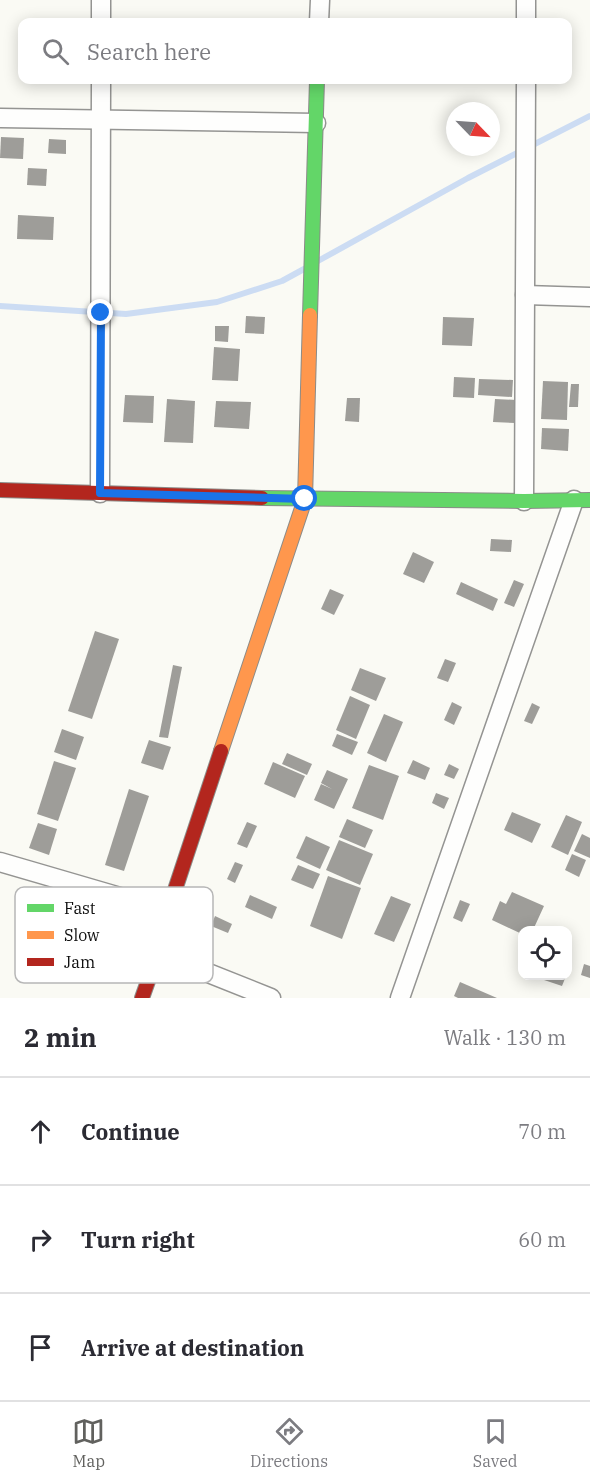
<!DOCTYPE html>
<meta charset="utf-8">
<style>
body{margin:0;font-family:"IBM Plex Serif",serif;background:#f2f2f3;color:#2b2b33}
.controls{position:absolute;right:18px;bottom:18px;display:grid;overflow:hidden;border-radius:12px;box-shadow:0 3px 15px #0003}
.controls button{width:54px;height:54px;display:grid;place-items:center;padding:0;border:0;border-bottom:2px solid #e1e1e2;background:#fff;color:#2b2b33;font:30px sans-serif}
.compass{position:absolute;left:446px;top:102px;width:54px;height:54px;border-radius:50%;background:#fff;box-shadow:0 3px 15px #0003;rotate:115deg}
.stop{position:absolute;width:18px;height:18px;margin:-14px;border:4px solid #1a73e8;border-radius:50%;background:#fff}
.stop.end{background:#1a73e8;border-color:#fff;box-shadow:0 2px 6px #0008}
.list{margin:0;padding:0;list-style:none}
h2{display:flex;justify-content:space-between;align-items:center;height:78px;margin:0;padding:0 24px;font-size:26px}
h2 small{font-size:20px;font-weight:400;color:#7c7c81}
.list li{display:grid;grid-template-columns:39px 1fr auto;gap:18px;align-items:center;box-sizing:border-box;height:108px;padding:0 24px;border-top:2px solid #e1e1e2}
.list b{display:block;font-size:22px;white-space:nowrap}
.list em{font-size:20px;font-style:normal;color:#7c7c81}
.icon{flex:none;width:33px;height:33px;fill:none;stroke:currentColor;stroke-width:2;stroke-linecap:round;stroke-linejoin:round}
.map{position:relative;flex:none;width:590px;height:998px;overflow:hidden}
.search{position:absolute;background:#fff;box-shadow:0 3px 15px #0003;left:18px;right:18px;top:18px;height:66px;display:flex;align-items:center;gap:15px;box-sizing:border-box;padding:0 21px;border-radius:12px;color:#7c7c81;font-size:22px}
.sheet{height:402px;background:#fff}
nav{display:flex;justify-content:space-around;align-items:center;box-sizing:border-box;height:84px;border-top:2px solid #e1e1e2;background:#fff;font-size:16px;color:#7c7c81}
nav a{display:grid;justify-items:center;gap:3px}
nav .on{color:#61615e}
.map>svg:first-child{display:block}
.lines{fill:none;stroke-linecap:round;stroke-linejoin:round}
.stream{stroke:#ccdcf3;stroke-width:6}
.building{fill:#9e9d99}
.street-casing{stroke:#949492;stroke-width:21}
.fast-casing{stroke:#8b8b88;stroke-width:16}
.slow-casing{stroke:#8b8b88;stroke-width:16}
.jam-casing{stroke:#8b8b88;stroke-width:16}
.street{stroke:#fefefd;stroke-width:18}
.fast{stroke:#63d668;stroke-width:14}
.slow{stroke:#ff974d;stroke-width:14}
.jam{stroke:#b3261e;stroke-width:14}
.route{stroke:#1a73e8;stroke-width:8}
.key{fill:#fff;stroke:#b7b7b7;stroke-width:1.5}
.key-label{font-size:16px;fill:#0e0e0e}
</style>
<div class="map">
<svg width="590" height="998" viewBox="0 0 590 998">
<rect width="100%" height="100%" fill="#fafaf4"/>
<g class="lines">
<g class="stream">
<polyline points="318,261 468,178 590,116"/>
<polyline points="0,306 126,314 217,302 282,281 304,269"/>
</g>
</g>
<g class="building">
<polygon points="1,137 24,138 23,159 0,158"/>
<polygon points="49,139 66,140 66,154 48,153"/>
<polygon points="28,168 47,169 46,186 27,185"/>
<polygon points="18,215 54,217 53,240 17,239"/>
<polygon points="246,316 265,317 264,334 245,333"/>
<polygon points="443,317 474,318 472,346 442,345"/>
<polygon points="215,326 229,326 228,342 215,341"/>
<polygon points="214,347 240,349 238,381 212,380"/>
<polygon points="454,377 475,378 474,398 453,397"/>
<polygon points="479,379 513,380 512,397 478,395"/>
<polygon points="543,381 568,382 567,420 541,419"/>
<polygon points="571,384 579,384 578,407 569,407"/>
<polygon points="125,395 154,396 153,423 123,422"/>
<polygon points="347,398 360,398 359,422 345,421"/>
<polygon points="167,399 195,401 193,443 164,442"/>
<polygon points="495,399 516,400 515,423 493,422"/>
<polygon points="216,401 251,402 249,429 214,427"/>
<polygon points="542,428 569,429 568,451 541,449"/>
<polygon points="491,539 512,540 511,552 490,551"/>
<polygon points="413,552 434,562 424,583 403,574"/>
<polygon points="514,580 524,584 514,607 504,603"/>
<polygon points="461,582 498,599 493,611 456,594"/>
<polygon points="330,589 344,595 334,615 321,609"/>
<polygon points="95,631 119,639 92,719 68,711"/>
<polygon points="445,659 456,663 448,682 437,678"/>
<polygon points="173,665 182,667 168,738 159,737"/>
<polygon points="360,668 386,678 376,701 351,690"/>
<polygon points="350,696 370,705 356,739 336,730"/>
<polygon points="452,702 462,707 454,725 444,720"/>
<polygon points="532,703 540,707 532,724 524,721"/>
<polygon points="384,714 403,722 386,762 367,753"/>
<polygon points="62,729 84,737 76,760 54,752"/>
<polygon points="337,734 358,742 352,755 332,746"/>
<polygon points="149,740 171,747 163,770 141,763"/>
<polygon points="287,753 312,764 307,775 282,764"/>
<polygon points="413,760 430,768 425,780 407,773"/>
<polygon points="54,761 76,768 58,821 37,814"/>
<polygon points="273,762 305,776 295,798 264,784"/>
<polygon points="449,764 459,769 454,779 444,775"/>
<polygon points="369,765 399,776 383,820 352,808"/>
<polygon points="327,770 348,779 334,809 314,800 321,784 332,789 321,783"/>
<polygon points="129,789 149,796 124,871 105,865"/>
<polygon points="436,793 449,798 444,809 432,803"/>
<polygon points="512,812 541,824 532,843 504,830"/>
<polygon points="566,815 582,822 568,855 551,847"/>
<polygon points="347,819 373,830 365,848 339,837"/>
<polygon points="247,822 257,826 247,848 237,844"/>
<polygon points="38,823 57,829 49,855 29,848"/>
<polygon points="582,834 590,838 590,858 574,851"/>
<polygon points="306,836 330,847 320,869 296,858"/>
<polygon points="339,840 373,854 360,885 326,870"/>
<polygon points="572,854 586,860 579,877 565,870"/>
<polygon points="235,862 243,865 235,883 227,879"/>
<polygon points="298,865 320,874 313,889 291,880"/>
<polygon points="328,876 361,888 342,939 310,926"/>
<polygon points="512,892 544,906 533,930 522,930 522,934 492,920 500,901 506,904"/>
<polygon points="250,895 277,907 272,919 245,907"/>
<polygon points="391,896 411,904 394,942 374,934"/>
<polygon points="460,900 470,904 462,922 453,918"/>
<polygon points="215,916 232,924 228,933 211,926"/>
<polygon points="584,964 590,966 590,978 581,975"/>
<polygon points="532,976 566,976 562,986"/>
<polygon points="460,982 497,998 458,998 454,996"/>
</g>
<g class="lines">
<g class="street-casing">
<g id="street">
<polyline points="101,22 101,0"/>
<polyline points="319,22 320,0"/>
<polyline points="526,22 526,0"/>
<polyline points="0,118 316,123"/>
<polyline points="525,295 590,297"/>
<polyline points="100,493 101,80"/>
<polyline points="524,501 526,80"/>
<polyline points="0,862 168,911"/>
<polyline points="158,953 271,998"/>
<polyline points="400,998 574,500"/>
</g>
</g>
<g class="fast-casing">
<g id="fast">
<polyline points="310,315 317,80"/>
<polyline points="262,498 524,501 590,500"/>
</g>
</g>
<g class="slow-casing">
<polyline id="slow" points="221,751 305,499 310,315"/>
</g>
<g class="jam-casing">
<g id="jam">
<polyline points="0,490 262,498"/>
<polyline points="142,998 158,953 168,911 221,751"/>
</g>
</g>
<use href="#street" class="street"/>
<use href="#fast" class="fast"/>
<use href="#slow" class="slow"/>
<use href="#jam" class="jam"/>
</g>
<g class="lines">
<polyline class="route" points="101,313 100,493 305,499"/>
</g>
<rect x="15" y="887" width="198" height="96" rx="9" class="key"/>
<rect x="27" y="904" width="27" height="8" fill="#63d668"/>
<rect x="27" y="931" width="27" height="8" fill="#ff974d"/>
<rect x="27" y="958" width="27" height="8" fill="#b3261e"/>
<g class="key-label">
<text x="64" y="914">Fast</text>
<text x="64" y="941">Slow</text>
<text x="64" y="968">Jam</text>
</g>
</svg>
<div class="controls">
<button><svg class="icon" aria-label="locate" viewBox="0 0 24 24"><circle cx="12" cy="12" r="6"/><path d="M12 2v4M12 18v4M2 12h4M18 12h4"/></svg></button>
</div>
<svg class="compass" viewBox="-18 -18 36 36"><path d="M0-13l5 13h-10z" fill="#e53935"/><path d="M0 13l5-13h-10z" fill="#7c7c81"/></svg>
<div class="stop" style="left:305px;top:499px"></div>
<div class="stop end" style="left:101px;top:313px"></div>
<div class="search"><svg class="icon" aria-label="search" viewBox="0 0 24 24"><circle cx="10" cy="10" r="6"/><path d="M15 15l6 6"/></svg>Search here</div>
</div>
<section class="sheet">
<h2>2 min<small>Walk · 130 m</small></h2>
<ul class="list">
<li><svg class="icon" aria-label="ahead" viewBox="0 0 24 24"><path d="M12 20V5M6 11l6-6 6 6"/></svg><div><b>Continue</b></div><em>70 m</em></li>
<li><svg class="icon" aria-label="right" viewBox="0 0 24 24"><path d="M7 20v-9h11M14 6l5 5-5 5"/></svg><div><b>Turn right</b></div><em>60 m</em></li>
<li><svg class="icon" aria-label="arrive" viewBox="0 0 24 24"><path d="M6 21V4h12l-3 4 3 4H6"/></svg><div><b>Arrive at destination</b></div></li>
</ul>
</section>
<nav>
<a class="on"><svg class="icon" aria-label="map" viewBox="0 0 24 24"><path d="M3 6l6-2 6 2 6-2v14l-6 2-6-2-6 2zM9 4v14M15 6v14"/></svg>Map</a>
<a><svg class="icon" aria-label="directions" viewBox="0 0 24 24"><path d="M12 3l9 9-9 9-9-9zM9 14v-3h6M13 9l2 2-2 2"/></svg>Directions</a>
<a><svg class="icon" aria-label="saved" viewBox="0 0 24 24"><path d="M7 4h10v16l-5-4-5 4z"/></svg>Saved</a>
</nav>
